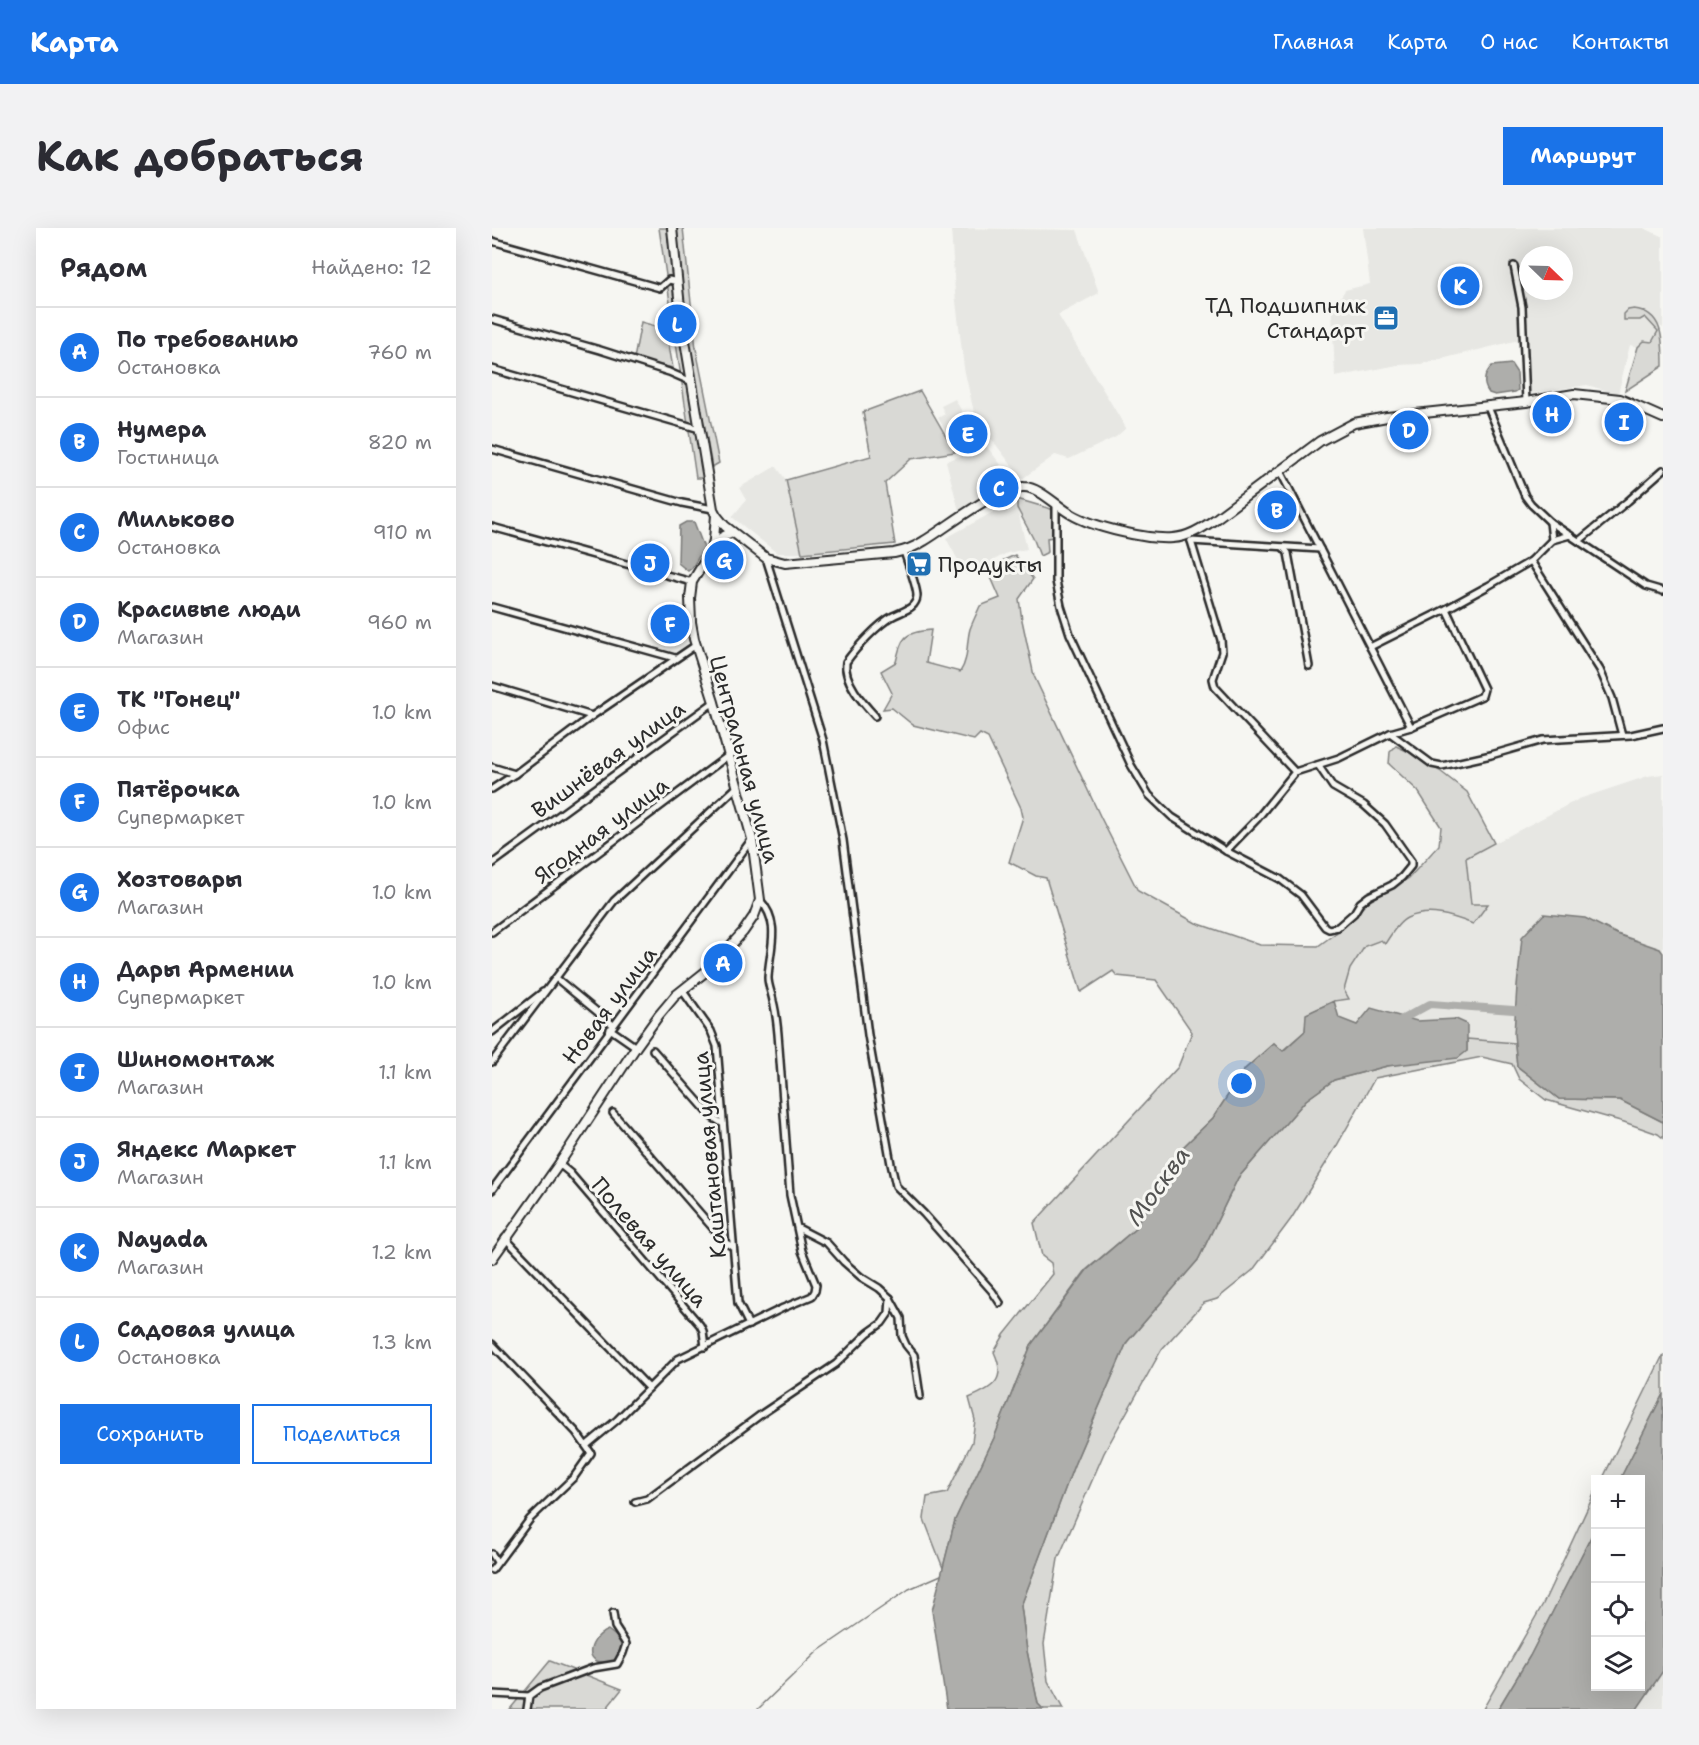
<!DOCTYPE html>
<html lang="ru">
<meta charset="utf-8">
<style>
body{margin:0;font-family:"Shantell Sans",sans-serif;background:#f2f2f3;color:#2b2b33}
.controls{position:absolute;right:18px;bottom:18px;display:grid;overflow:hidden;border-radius:0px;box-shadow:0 6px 24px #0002}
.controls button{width:54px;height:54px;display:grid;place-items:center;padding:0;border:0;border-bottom:2px solid #e1e1e2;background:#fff;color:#2b2b33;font:30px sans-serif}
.compass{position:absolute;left:1027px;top:18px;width:54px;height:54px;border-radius:50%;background:#fff;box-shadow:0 6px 24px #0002;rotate:113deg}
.you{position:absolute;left:750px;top:856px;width:21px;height:21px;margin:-15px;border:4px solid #fff;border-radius:50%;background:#1a73e8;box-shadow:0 0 0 9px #1a73e833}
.badge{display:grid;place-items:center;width:39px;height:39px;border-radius:50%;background:#1a73e8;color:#fff;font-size:20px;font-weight:700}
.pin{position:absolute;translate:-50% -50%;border:3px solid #fff;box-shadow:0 2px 6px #0006}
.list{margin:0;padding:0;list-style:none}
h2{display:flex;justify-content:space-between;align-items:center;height:78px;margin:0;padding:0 24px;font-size:26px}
h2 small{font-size:20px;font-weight:400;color:#7c7c81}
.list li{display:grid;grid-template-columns:39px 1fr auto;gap:18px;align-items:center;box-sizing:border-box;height:90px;padding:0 24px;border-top:2px solid #e1e1e2}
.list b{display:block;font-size:22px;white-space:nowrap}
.list p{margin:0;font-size:20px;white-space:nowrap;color:#7c7c81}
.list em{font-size:20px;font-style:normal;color:#7c7c81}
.actions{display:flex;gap:12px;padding:18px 24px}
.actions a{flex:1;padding:14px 0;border:2px solid #1a73e8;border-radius:0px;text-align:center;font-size:21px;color:#1a73e8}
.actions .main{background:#1a73e8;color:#fff}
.icon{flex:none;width:33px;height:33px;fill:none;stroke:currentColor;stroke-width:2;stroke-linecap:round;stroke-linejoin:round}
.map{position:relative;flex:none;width:1171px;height:1481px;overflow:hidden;border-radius:0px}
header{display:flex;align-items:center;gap:36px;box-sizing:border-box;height:84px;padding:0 30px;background:#1a73e8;color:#fff}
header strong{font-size:28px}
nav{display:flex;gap:33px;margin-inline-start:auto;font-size:21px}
.intro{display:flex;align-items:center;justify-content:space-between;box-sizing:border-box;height:144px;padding:0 36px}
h1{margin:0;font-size:42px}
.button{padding:15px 27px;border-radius:0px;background:#1a73e8;color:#fff;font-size:21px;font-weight:700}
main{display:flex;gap:36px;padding:0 36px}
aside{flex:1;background:#fff;border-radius:0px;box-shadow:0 6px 24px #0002}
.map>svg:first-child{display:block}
.built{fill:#e7e7e3;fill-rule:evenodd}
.green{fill:#d9d9d5;stroke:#828280;stroke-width:1.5}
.water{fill:#aeaeab;stroke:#7a7a78;stroke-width:1.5}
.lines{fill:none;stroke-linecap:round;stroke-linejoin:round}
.stream{stroke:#7a7a78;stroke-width:1.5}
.river{stroke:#aeaeab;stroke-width:8}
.street-casing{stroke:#2b2b2b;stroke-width:10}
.secondary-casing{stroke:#2b2b2b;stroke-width:12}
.street{stroke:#f6f6f2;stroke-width:5}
.secondary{stroke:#f6f6f2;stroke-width:8}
.labels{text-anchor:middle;stroke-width:6;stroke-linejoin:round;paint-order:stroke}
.poi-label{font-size:22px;fill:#2b2b2b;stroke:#f6f6f2;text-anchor:end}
.street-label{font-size:22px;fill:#2b2b2b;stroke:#f6f6f2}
.water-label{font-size:24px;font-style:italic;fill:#525251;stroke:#f6f6f2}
</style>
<header>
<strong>Карта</strong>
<nav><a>Главная</a><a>Карта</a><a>О нас</a><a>Контакты</a></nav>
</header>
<div class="intro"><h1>Как добраться</h1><a class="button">Маршрут</a></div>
<main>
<aside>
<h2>Рядом<small>Найдено: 12</small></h2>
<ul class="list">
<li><span class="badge">A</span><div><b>По требованию</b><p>Остановка</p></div><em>760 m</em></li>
<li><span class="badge">B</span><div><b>Нумера</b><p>Гостиница</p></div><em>820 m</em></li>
<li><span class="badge">C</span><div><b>Мильково</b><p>Остановка</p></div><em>910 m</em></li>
<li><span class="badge">D</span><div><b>Красивые люди</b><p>Магазин</p></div><em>960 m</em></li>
<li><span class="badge">E</span><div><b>ТК &quot;Гонец&quot;</b><p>Офис</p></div><em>1.0 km</em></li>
<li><span class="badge">F</span><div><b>Пятёрочка</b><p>Супермаркет</p></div><em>1.0 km</em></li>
<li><span class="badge">G</span><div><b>Хозтовары</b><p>Магазин</p></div><em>1.0 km</em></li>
<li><span class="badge">H</span><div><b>Дары Армении</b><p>Супермаркет</p></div><em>1.0 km</em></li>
<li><span class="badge">I</span><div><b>Шиномонтаж</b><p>Магазин</p></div><em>1.1 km</em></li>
<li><span class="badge">J</span><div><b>Яндекс Маркет</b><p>Магазин</p></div><em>1.1 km</em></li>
<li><span class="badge">K</span><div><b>Nayada</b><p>Магазин</p></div><em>1.2 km</em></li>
<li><span class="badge">L</span><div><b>Садовая улица</b><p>Остановка</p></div><em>1.3 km</em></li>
</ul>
<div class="actions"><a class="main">Сохранить</a><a>Поделиться</a></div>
</aside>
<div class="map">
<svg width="1171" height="1481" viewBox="0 0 1171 1481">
<rect width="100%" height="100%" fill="#f6f6f2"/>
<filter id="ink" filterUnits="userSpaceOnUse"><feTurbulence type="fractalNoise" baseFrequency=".0167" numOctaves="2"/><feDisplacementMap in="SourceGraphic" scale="12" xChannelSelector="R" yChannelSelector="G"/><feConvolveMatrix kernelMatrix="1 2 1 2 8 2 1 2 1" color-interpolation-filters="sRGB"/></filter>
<g filter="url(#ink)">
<g class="built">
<polygon points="459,0 585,2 607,65 566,87 634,200 624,209 577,231 563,227 530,251 483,189 472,140 463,65"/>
<path d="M 871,0 L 1152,0 L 1171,9 L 1171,100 L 1142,81 L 1136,82 L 1132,86 L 1153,89 L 1166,103 L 1159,114 L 1152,113 L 1146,119 L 1138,117 L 1126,166 L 1095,157 L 1037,166 L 1035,110 L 929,136 L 906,137 L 843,149 L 840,83 L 853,62 L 878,56 ZM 1036,27 L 1072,27 L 1072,63 L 1036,63 Z"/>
<polygon points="463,171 486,213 484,217 466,223 446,190 453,186 449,178"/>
<polygon points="495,219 517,247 514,252 467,283 454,233"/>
<polygon points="284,238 294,252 310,325 285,325 240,289 254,272 247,260"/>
<polygon points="512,278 516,285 525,280 535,321 515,325 474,347 454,310"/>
<polygon points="1171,546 1171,725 1168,721 1125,706 1093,690 1030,709 1025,758 1023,815 975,811 975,796 964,791 925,793 880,780 865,797 847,790 842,773 857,771 852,763 858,741 873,717 889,712 893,715 913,690 939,684 981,696 995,676 979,676 974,630 1087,571 1156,548"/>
<polygon points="1171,1443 1171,1481 1145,1481"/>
</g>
<g class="green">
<polygon points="167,0 175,0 183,82 212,250 204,250"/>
<polygon points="185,0 191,0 204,121 227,235 220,239 202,142 191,67"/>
<path d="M 1142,81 C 1171,84 1171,111 1171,138 L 1133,163 L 1146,119 L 1152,113 L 1160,114 L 1166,103 L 1153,89 L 1148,92 L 1132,92 L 1132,86 L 1136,82 Z"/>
<polygon points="149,94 174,101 181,140 142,131"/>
<polygon points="428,163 463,224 419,231 393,255 403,316 310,325 294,252 379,228 371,184"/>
<polygon points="525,271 559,281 560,283 561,309 555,310 556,324 548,328 542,312 525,280"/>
<path d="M 523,327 L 541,351 L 527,371 L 530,392 L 542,448 L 609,590 L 646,663 L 704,695 L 768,717 L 826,718 L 844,705 L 876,674 L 917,650 L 947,617 L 949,599 L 926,563 L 897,536 L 898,524 L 904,518 L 917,524 L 948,543 L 975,564 L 1002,615 L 974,630 L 979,676 L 996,676 L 981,696 C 960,688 937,680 915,690 C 906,694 898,708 893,716 L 889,712 L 873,718 L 858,741 L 852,762 L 857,771 L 842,773 L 815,786 L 813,803 L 790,823 L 782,815 L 753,841 L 721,890 L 686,924 L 651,983 L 644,1000 L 594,1042 L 539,1117 L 502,1210 L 463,1292 L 451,1340 L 432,1291 L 435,1269 L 455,1265 L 480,1214 L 483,1192 L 477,1170 C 502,1159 515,1152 502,1124 L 512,1107 L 561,1046 L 559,1035 L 550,1028 L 542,995 L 686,839 L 700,804 L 664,752 L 625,748 L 621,743 L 589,764 L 554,650 L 544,648 L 517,634 L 531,589 L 529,580 L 496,510 L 488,506 L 482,512 L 421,497 L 400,480 L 391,481 L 400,465 L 389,443 L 404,434 C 410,409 412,404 439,402 L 434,435 L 468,444 C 477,431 474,415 478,401 C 481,393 485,385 488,378 L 508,370 L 495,340 Z"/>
<polygon points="975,811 1023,815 1025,838 1067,871 1128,872 1171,894 1171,910 1166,906 1132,894 1054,872 1027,851 1020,836 990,829 883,850 844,919 799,991 761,1042 725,1071 712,1075 670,1121 612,1225 566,1331 552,1416 556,1453 571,1481 551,1481 546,1476 535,1423 529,1378 582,1237 635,1114 706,1032 746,950 814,872 842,852 895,838 975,823"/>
<polygon points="1171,1127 1171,1166 1128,1251 1110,1252"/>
<polygon points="1103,1264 1103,1301 1038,1428 1006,1481 991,1481 1051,1376"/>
<polygon points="58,1433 130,1461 114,1481 18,1481"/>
</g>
<g class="water">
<path d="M 1019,136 L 1025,145 L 1026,162 L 1023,164 L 1003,167 L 997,165 C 990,156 992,146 1000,138 Z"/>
<polygon points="194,294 202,294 212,320 200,340 196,343 186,335 187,298"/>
<polygon points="1052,686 1093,690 1125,706 1168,721 1171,725 1171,894 1128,872 1067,871 1025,838 1022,806 1025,758 1030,709"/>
<polygon points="842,773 847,790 865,797 879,780 925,793 964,791 975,796 975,823 966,830 895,838 842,852 814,872 746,950 706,1032 635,1114 582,1237 529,1378 535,1423 546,1476 551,1481 455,1481 440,1383 463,1292 502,1210 539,1117 595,1042 644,1000 651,983 686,924 721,890 753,841 782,815 791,823 813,803 814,786"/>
<polygon points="1171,1166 1171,1443 1145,1481 1006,1481 1038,1428 1103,1301 1104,1458 1148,1458 1148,1252 1128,1251"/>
<path d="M 116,1402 L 130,1413 C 130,1423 128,1428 120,1434 C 116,1434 109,1435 105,1433 C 90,1426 105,1405 116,1402 Z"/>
</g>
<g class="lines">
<polyline class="stream" points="266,1481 326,1423 417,1361 449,1347"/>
<polyline class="river" points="905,794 938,776 1035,783"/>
<g class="street-casing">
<g id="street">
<polyline points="0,13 168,60 177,52 186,54"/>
<polyline points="1022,38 1030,79 1034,174"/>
<polyline points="0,91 108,122 177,144 200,154"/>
<polyline points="0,141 208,201"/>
<polyline points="996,179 1033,268 1039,276 1058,294 1154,358 1171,363"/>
<polyline points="0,221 190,275 221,281"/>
<polyline points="788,243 919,499"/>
<polyline points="564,277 564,353 569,378 578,406 639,537 657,567 680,589 734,623 788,651 809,667 833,699 837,701 846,699 862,685 868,675 877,668 900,657 910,649 919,638 919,633 893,596 872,577 841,559 826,537"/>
<polyline points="1058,294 1060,312"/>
<polyline points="0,299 200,354"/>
<polyline points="699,313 729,412 730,424 721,451 723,459 803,544"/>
<polyline points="699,313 828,321"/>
<polyline points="1087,313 1136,273 1171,242"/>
<polyline points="791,319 796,325 817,438"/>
<polyline points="274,330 331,512 351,612 376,807 399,936 404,958 432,986 500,1063 508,1075"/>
<polyline points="1039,333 1108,442 1120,470 1130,507"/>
<polyline points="0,379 183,430"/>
<polyline points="878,419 954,381 996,358 1039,333 1060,312 1078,307"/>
<polyline points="0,458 100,488"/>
<path d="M 383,488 C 371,475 351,453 354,434 C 364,420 386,396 401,388 C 410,383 424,381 425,368 C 425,358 415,334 412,323"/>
<polyline points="898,505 919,499 990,468 992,461 954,381"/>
<polyline points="0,539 23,546"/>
<polyline points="0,561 23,546 100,488 204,417"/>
<polyline points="734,623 765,591 803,544 847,530 898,505 940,536 950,538 999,527 1051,512 1139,507 1171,500"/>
<polyline points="0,636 222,474"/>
<polyline points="0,704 237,527"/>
<polyline points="64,750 120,796"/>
<polyline points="190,762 219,803 225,818 246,1075 257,1097"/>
<polyline points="118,801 144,819"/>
<polyline points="0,804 51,764"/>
<polyline points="161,822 220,889 231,896"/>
<polyline points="0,834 122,673 246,558"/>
<polyline points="121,885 233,1014 241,1019"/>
<polyline points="67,936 78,945 208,1097 211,1103 213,1119"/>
<path d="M 0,962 C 86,845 172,728 260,611"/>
<polyline points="306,1000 335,1015 352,1034 369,1049 387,1060 398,1070 409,1090 410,1108 414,1117 422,1127 428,1168"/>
<polyline points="13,1010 157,1160"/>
<polyline points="0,1116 84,1204 99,1225 82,1249 38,1291 0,1342"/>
<path d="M 95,1217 L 125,1192 L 186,1131 L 291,1080 L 320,1068 L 323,1063 L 324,1057 L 310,1023 L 298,967 L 286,806 C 285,795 284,784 281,773 C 280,766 276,757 276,750 C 277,722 290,696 268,672"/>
<polyline points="143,1274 155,1271 271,1185 344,1136 376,1105 390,1095 397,1085 398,1070"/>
<polyline points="0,1326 5,1334"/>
<polyline points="0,1466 37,1468 48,1460 101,1440 125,1436 131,1425 134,1416 123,1399 121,1385"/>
<polyline points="35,1481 37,1468"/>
</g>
</g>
<g class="secondary-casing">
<g id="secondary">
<path d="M 180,0 L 189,89 L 221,281 L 224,287 L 233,298 L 274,330 L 293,335 L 402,325 C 412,323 423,319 432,313 C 456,299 505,258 532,259 C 547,259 566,279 579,286 C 601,299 655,312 681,310 C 696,309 709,301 722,292 L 828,213 L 862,195 L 895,189 L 1034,174 L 1082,166 L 1128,171 L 1171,190"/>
<polyline points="221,320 230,309 240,304"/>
<polyline points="0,1031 67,936 144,819 167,787 183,768 217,741 251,704 262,688 268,672 260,611 222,474 202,411 199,394 198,370 200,354 219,323 222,312 224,287"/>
</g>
</g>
<use href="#street" class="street"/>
<use href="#secondary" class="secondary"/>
</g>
</g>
<defs>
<g id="office-square" transform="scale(1.35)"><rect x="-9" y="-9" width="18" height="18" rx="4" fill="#1f6fb2" stroke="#f6f6f2"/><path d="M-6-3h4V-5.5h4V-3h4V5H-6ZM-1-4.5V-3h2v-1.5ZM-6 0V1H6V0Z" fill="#fff"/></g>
<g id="supermarket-square" transform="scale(1.35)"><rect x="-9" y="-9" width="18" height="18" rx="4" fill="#1f6fb2" stroke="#f6f6f2"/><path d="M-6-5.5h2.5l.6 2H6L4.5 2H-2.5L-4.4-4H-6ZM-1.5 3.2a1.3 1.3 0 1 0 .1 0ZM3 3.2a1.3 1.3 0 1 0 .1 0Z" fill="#fff"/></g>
</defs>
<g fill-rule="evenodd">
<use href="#office-square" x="894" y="90"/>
<use href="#supermarket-square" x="427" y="336"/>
</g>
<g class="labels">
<g class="poi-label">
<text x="874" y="85">ТД Подшипник<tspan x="874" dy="25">Стандарт</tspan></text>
<text x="446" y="344" text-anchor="start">Продукты</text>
</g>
<g class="street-label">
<text transform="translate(116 531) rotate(-36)" y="8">Вишнёвая улица</text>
<text transform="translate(253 531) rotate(75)" y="8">Центральная улица</text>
<text transform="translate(109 602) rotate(-37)" y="8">Ягодная улица</text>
<text transform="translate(117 777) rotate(-53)" y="8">Новая улица</text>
<text transform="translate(217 927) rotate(-95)" y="8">Каштановая улица</text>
<text transform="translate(158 1014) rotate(49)" y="8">Полевая улица</text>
</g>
<g class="water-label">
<text transform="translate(666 958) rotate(-54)" y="8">Москва</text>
</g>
</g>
</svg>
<div class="controls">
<button>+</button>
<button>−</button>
<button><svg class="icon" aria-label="locate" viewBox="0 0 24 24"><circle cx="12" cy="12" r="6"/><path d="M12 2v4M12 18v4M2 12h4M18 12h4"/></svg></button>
<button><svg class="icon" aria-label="layers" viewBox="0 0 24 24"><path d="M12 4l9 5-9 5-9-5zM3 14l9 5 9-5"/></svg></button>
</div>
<svg class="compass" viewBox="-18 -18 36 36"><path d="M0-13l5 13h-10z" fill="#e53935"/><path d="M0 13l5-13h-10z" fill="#7c7c81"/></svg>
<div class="you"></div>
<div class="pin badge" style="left:231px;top:735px">A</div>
<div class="pin badge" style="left:785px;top:282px">B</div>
<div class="pin badge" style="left:507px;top:260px">C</div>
<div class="pin badge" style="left:917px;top:202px">D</div>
<div class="pin badge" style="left:476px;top:206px">E</div>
<div class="pin badge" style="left:178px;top:396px">F</div>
<div class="pin badge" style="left:232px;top:332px">G</div>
<div class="pin badge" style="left:1060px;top:186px">H</div>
<div class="pin badge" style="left:1132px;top:194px">I</div>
<div class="pin badge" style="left:158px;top:335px">J</div>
<div class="pin badge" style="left:968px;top:58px">K</div>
<div class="pin badge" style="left:185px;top:96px">L</div>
</div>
</main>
